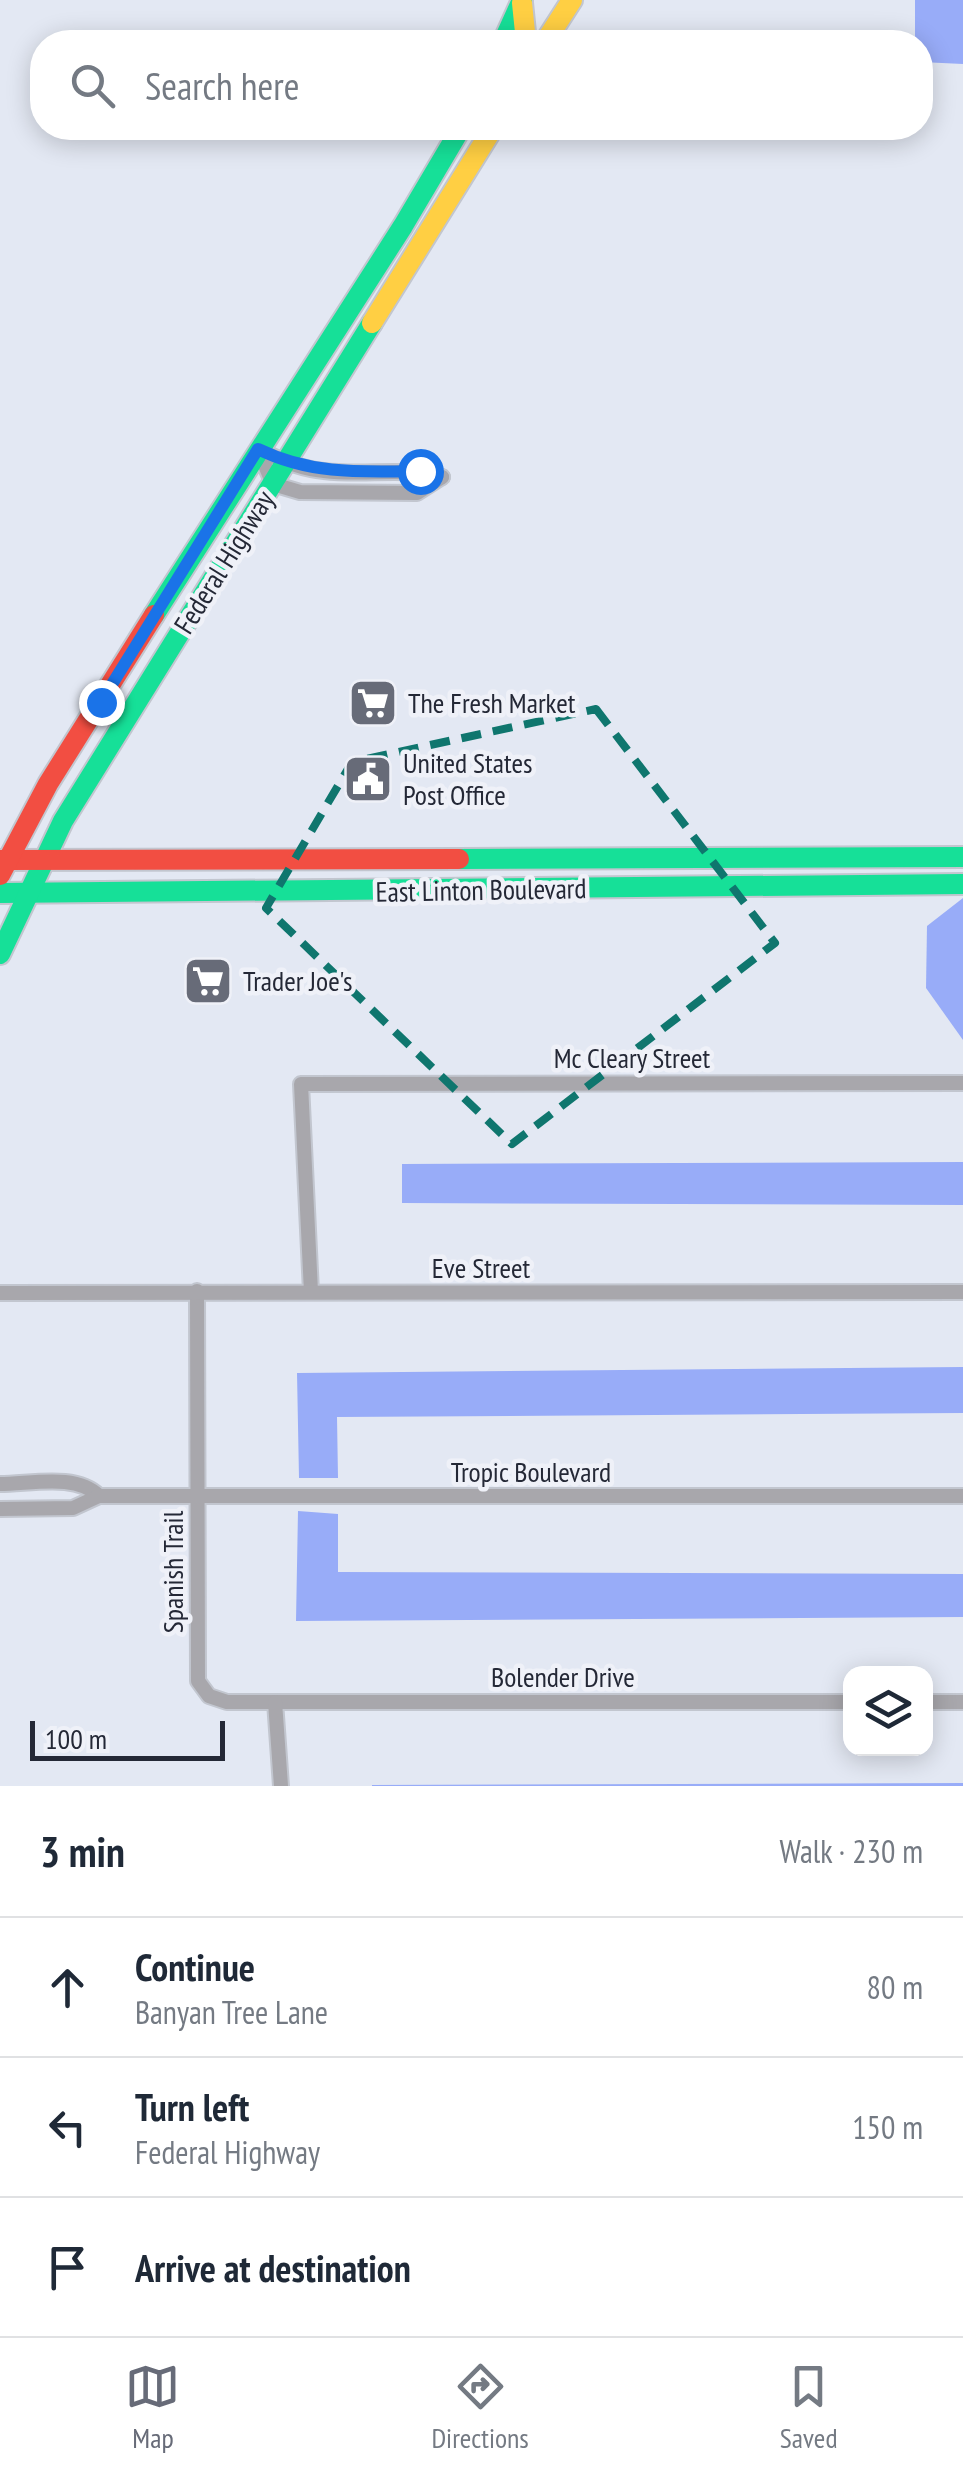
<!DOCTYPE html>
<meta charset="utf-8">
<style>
body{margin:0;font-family:"PT Sans Narrow",sans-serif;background:#f6f6f7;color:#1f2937}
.controls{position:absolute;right:30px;bottom:30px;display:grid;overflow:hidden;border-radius:20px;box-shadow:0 5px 25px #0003}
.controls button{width:90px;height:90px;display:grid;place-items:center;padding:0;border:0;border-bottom:2px solid #e0e1e3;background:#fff;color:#1f2937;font:50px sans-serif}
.scale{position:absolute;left:30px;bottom:25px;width:195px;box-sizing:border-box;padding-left:10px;border:5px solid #242836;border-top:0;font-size:28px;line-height:35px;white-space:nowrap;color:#242836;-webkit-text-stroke:8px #eff1f8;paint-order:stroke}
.stop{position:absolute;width:30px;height:30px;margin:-22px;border:8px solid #1a73e8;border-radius:50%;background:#fff}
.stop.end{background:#1a73e8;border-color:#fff;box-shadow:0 2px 10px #0008}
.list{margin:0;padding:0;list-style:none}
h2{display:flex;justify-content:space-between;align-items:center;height:130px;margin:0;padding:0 40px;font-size:42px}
h2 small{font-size:32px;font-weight:400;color:#747a83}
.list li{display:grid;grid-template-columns:65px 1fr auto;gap:30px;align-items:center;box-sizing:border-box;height:140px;padding:0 40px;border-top:2px solid #e0e1e3}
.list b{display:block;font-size:38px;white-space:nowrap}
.list p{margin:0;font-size:32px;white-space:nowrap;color:#747a83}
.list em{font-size:32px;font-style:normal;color:#747a83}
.icon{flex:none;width:55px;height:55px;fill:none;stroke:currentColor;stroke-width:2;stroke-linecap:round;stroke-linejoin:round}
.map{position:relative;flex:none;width:963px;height:1786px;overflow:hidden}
.search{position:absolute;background:#fff;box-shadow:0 5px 25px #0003;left:30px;right:30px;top:30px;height:110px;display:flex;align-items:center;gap:25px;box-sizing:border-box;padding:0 35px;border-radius:40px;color:#747a83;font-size:38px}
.sheet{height:550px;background:#fff}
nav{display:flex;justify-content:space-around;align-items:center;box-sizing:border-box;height:140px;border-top:2px solid #e0e1e3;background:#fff;font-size:28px;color:#747a83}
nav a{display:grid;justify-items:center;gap:5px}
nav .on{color:#676b78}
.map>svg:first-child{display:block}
.water{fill:#98acf8}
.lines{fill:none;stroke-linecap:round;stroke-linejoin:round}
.street-casing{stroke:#c2c6cf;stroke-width:18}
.fast-casing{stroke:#c2c6cf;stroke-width:24}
.slow-casing{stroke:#c2c6cf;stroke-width:24}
.jam-casing{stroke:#c2c6cf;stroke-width:24}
.street{stroke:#a8a7ac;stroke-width:14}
.fast{stroke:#16e098;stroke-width:20}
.slow{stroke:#ffcf43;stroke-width:20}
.jam{stroke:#f24e42;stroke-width:20}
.route{stroke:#1a73e8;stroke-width:12}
.marked{fill:none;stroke:#0f766e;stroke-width:8;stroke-dasharray:20 12;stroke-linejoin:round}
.labels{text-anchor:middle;stroke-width:9;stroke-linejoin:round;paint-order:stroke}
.street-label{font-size:28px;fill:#242836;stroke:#eff1f8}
.poi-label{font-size:28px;fill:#242836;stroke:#eff1f8;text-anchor:start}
</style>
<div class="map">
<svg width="963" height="1786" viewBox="0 0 963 1786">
<rect width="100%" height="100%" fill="#e3e8f3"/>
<g class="water">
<polygon points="915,0 963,0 963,64 921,62 920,42 915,42"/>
<polygon points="963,898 963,1040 926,988 927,926"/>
<polygon points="963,1162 963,1205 402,1203 402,1164"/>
<polygon points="963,1367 963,1413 337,1417 338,1478 299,1478 297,1373"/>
<polygon points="298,1511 338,1514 338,1572 963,1574 963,1617 296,1621"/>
<polygon points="963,1783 963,1786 372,1786 372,1785"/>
</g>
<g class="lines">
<g class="street-casing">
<g id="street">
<polyline points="258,449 273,484 300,492 417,493 442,477"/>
<path d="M 258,449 C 279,460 300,469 324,471 C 364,476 403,467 442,477"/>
<polyline points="197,1291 198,1681 209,1696 227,1702 850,1702"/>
<polyline points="311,1292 301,1084 963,1083"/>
<polyline points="0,1293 963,1292"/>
<path d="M 0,1484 C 31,1484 76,1473 99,1496"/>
<polyline points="0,1509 73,1508 99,1496 963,1496"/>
<polyline points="275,1702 281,1786"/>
<polyline points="926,1702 963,1702"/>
</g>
</g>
<g class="fast-casing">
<g id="fast">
<polyline points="503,42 522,0"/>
<polyline points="154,615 403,226 461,128"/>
<polyline points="459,859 963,857"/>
<polyline points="0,893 963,884"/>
<polyline points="0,954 63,821 372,323"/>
</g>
</g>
<g class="slow-casing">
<g id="slow">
<polyline points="522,3 526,42"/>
<polyline points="545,42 572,0"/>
<polyline points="372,323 493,128"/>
</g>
</g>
<g class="jam-casing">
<g id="jam">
<polyline points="0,860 459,859"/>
<polyline points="0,875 48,784 154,615"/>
</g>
</g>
<use href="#street" class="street"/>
<use href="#fast" class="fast"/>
<use href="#slow" class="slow"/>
<use href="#jam" class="jam"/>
</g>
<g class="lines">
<path class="route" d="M 101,702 L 258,449 C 311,475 362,472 420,471"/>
</g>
<path class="marked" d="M 596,709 L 775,943 L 512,1144 L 266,908 L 352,762 Z"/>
<defs>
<g id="supermarket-square" transform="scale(2.5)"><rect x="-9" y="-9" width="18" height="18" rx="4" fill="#676b78" stroke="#eff1f8"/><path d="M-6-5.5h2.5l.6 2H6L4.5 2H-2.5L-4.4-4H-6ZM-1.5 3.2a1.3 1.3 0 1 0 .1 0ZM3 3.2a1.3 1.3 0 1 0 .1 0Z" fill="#fff"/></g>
<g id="civic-square" transform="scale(2.5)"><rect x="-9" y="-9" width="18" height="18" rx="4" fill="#676b78" stroke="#eff1f8"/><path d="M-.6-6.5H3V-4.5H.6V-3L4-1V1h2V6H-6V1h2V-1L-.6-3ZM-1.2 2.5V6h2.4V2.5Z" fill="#fff"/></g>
</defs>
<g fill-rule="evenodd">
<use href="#supermarket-square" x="373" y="703"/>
<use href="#civic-square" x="368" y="779"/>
<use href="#supermarket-square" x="208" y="981"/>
</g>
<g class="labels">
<g class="street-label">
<text transform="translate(224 562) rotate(-58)" y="10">Federal Highway</text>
<text transform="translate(481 890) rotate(-1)" y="10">East Linton Boulevard</text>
<text x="632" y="1068">Mc Cleary Street</text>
<text x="481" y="1278">Eve Street</text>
<text x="531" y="1482">Tropic Boulevard</text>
<text transform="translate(173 1572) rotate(-90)" y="10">Spanish Trail</text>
<text x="563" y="1687">Bolender Drive</text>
</g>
<g class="poi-label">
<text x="408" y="713">The Fresh Market</text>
<text x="403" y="773">United States<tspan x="403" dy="32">Post Office</tspan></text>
<text x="243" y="991">Trader Joe's</text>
</g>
</g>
</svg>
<div class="controls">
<button><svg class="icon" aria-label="layers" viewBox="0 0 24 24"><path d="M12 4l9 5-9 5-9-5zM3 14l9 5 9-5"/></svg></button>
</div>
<div class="scale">100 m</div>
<div class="stop" style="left:420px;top:471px"></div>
<div class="stop end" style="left:101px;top:702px"></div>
<div class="search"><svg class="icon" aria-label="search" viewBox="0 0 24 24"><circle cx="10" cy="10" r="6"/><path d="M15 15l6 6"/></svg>Search here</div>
</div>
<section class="sheet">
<h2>3 min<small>Walk · 230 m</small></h2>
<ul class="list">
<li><svg class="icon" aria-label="ahead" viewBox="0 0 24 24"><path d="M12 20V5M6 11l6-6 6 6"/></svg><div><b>Continue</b><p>Banyan Tree Lane</p></div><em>80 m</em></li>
<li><svg class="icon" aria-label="left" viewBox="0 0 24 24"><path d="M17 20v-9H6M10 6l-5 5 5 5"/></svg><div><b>Turn left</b><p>Federal Highway</p></div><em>150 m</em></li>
<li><svg class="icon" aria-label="arrive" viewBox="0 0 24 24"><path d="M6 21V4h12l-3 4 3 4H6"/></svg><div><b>Arrive at destination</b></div></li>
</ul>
</section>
<nav>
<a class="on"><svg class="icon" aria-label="map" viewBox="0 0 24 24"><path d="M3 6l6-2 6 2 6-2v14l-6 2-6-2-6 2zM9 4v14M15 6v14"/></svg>Map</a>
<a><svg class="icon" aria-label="directions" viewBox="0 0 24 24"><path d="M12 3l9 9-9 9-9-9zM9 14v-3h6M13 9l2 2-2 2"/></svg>Directions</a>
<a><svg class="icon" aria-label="saved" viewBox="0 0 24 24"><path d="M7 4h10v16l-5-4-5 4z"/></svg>Saved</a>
</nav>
